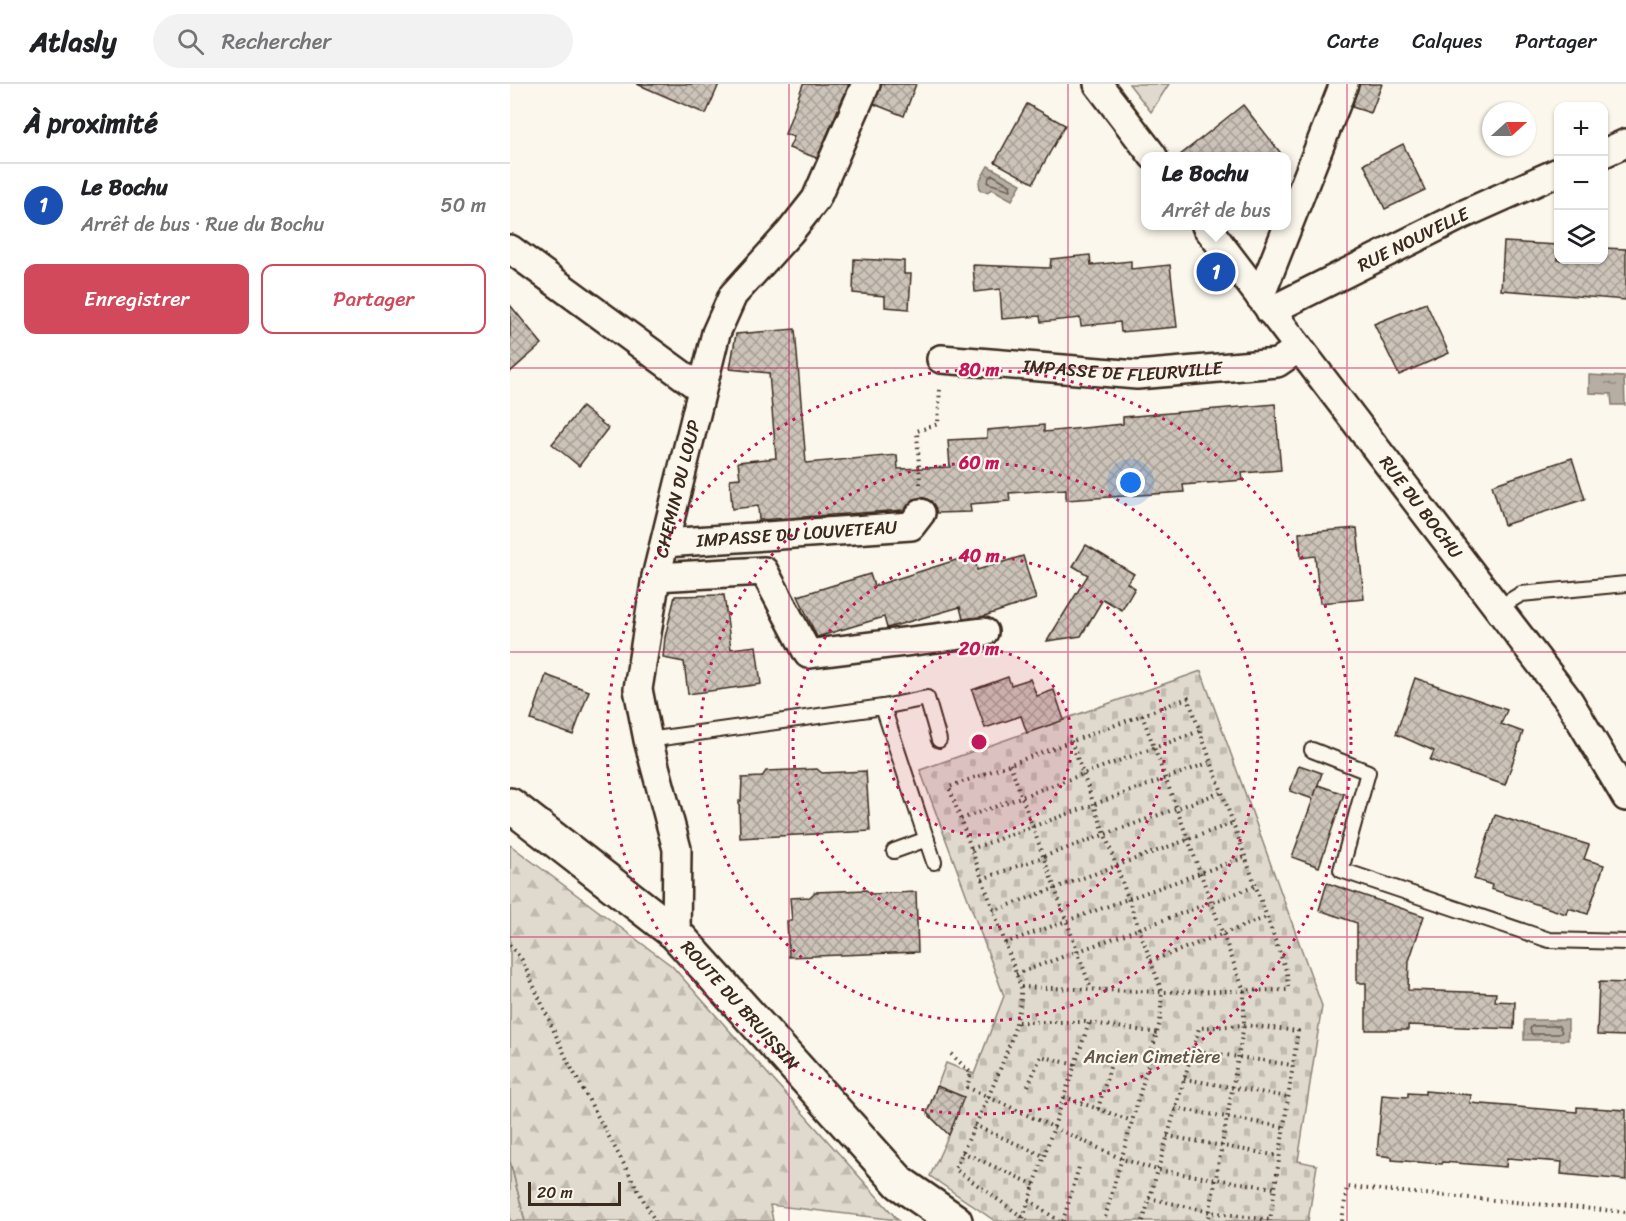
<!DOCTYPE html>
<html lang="fr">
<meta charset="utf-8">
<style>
body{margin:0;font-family:Sriracha,sans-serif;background:#f2f2f2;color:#202124}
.controls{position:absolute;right:18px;top:18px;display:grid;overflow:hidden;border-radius:12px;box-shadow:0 2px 4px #0004}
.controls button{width:54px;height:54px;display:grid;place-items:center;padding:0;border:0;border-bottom:2px solid #e0e0e0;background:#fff;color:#202124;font:30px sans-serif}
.compass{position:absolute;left:972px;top:18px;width:54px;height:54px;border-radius:50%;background:#fff;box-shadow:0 2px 4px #0004;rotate:69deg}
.scale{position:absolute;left:18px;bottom:15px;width:93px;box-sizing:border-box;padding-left:6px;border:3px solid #3b2a1e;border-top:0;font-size:16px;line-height:21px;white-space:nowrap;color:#3b2a1e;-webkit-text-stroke:4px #fbf7ec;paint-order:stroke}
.you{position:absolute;left:621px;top:399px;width:21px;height:21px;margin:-15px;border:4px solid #fff;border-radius:50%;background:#1a73e8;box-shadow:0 0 0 9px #1a73e833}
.badge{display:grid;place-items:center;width:39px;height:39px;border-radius:50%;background:#d1495b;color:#fff;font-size:20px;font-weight:700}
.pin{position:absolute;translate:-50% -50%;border:3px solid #fff;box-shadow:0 2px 6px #0006}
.popup{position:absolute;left:631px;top:68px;width:150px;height:78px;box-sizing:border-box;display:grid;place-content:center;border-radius:12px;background:#fff;filter:drop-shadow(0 2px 4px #0005);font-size:20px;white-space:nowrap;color:#757577}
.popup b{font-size:22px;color:#202124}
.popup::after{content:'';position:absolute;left:50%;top:100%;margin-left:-12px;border:12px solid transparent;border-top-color:#fff}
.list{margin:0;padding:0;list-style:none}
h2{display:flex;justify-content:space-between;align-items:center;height:78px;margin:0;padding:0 24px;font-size:26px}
h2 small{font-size:20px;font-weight:400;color:#757577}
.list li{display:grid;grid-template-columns:39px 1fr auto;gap:18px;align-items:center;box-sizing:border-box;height:84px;padding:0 24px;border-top:2px solid #e0e0e0}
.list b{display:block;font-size:22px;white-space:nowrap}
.list p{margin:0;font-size:20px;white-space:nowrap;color:#757577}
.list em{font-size:20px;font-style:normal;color:#757577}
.actions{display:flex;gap:12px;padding:18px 24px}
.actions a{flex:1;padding:14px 0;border:2px solid #d1495b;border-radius:12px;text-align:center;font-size:21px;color:#d1495b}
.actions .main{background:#d1495b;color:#fff}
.icon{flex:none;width:33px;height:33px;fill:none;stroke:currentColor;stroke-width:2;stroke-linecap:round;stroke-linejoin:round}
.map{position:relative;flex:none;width:1116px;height:1137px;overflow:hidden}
header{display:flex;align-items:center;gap:36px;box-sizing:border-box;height:84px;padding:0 30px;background:#fff;border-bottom:2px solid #e0e0e0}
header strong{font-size:28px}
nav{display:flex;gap:33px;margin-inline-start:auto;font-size:21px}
.search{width:420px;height:54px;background:#f2f2f2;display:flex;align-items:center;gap:15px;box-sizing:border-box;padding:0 21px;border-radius:33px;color:#757577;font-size:22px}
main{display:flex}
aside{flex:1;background:#fff}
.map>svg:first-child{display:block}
.grass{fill:#dfd9ce;stroke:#8d8276;stroke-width:1.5}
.forest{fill:url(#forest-firs);stroke:#8d8276;stroke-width:1.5}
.cemetery{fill:url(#cemetery-stones);stroke:#8d8276;stroke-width:1.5}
.water{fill:url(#water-ripples);stroke:#85796d;stroke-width:1.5}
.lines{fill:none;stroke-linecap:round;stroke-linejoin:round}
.shore{stroke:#6c5f53;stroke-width:1.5}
.building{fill:url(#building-cross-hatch);stroke:#3b2a1e;stroke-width:1.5}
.service-casing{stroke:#3b2a1e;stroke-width:18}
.minor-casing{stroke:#3b2a1e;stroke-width:32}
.tertiary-casing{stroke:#3b2a1e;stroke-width:38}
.path{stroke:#3b2a1e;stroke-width:4;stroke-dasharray:1.5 4.5;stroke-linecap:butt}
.service{stroke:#fbf7ec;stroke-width:14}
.minor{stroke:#fbf7ec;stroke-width:27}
.tertiary{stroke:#fbf7ec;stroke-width:33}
.grid{fill:none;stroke:#c2185b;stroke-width:1.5;stroke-opacity:0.55}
.ring{fill:none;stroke:#c2185b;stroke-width:3;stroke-dasharray:3 6}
.labels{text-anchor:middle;stroke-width:4.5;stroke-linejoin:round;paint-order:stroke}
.street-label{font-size:18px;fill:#3b2a1e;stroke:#fbf7ec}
.park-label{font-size:18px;fill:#64564a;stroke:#fbf7ec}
.centre{fill:#c2185b;stroke:#fbf7ec;stroke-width:3}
.ring-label{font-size:18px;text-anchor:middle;font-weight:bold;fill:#c2185b;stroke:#fbf7ec;stroke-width:4.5;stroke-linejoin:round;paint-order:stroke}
</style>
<header>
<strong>Atlasly</strong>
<div class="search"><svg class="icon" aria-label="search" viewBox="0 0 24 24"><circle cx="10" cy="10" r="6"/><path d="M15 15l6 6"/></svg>Rechercher</div>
<nav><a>Carte</a><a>Calques</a><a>Partager</a></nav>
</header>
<main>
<aside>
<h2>À proximité<small></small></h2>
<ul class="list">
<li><span class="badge" style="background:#1a4fb4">1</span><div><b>Le Bochu</b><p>Arrêt de bus · Rue du Bochu</p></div><em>50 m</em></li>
</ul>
<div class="actions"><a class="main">Enregistrer</a><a>Partager</a></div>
</aside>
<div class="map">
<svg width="1116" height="1137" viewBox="0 0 1116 1137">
<defs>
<pattern id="forest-firs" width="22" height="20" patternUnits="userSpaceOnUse" patternTransform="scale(1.5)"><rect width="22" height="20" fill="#dfd9ce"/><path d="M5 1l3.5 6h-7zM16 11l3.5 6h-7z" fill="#c0bab0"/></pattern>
<pattern id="cemetery-stones" width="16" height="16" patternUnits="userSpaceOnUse" patternTransform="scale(1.5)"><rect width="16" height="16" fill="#dfd9ce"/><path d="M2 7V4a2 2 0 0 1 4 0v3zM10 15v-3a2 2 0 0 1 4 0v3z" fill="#c0bab0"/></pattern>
<pattern id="water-ripples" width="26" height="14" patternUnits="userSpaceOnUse" patternTransform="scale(1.5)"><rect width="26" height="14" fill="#b6aea2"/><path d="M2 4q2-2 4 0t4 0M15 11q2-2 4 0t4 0" fill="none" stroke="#958e83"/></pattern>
<pattern id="building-cross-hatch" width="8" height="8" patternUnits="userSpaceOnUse" patternTransform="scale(1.5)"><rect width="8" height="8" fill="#ccc4b9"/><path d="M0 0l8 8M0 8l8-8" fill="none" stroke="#a79f96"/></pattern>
</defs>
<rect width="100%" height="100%" fill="#fbf7ec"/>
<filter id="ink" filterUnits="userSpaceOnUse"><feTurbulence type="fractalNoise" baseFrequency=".0167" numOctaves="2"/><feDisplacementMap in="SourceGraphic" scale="12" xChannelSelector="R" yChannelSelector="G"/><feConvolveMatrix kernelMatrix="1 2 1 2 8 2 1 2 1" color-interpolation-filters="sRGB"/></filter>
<g filter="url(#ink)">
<g class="grass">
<polygon points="619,0 659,0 641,28"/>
<polygon points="0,1077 15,1137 0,1137"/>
</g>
<polygon class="forest" points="0,761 162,882 388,1136 260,1121 263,1137 15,1137 0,1077"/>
<polygon class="cemetery" points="691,587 812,922 788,1077 807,1081 798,1137 485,1137 420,1092 441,1046 429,1041 417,1029 436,979 464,990 494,912 410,686"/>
<g class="water">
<polygon points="478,82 511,100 502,116 482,105 477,108 470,106 469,98"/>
<polygon points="1079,291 1114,293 1115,321 1102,321 1101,310 1079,309"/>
<rect x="1014" y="936" width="44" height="20"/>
</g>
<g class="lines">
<g class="shore">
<polygon points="483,91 500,101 501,106 478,99 479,93"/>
<polygon points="1022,942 1049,942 1052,948 1049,950 1022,950 1020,945"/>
</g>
</g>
<g class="building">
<polygon points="127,0 209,0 196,30"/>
<polygon points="293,0 339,0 307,74 279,64 284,53 275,50"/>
<polygon points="371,0 406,0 394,32 364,20"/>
<polygon points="849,0 872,0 861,29 842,23"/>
<polygon points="517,20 555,41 523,99 485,78"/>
<polygon points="733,21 773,72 669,72"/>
<polygon points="893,60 915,106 875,125 854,80"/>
<polygon points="994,158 1048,161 1048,176 1094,176 1094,164 1116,165 1116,216 991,206"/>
<polygon points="580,171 581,181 621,177 621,185 660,181 667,243 611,248 610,238 571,242 570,234 531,238 530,232 492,235 490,205 465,208 463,181 540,184 541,175"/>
<polygon points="344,175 394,177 394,190 401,190 399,225 375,223 375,212 343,209"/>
<polygon points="916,219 939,269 889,291 864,240"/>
<polygon points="0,221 32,260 0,288"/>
<polygon points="285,245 296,379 387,371 388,385 440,383 438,356 477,354 477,346 534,341 534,348 613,340 613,333 765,320 771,386 732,389 733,396 673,401 674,408 556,416 556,405 499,409 500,417 460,420 461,428 426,429 421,417 412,413 404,415 394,426 249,436 248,422 222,425 220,395 230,394 228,378 266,374 259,289 220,285 226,250"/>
<polygon points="72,323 98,344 69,382 42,360"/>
<polygon points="1062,374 1075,415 994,441 982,401"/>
<polygon points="847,444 854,515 810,519 805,472 791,474 789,449"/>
<polygon points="576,461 624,490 617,499 625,504 612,526 593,515 571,552 537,557 578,491 563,482"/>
<polygon points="465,470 467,486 513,472 526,515 471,533 453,535 450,523 377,544 374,533 307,553 288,512 360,490 364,502"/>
<polygon points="214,511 221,565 246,562 251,600 178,610 174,578 153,574 155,553 165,512"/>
<polygon points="36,591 79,607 63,651 21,636"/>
<polygon points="498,593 501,601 520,595 527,612 544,606 554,636 517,649 511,632 475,644 462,606"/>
<polygon points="905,594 997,626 991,640 1013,648 995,701 920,676 924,667 886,650"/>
<polygon points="789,681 812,689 804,712 808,701 834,710 809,783 782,773 803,715 780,707"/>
<polygon points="307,685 312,689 356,687 360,747 230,754 229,717 231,717 232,694 252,693 256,687"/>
<polygon points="985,731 1079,761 1074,775 1094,781 1078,830 1058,824 1056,830 981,805 982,801 964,795"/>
<polygon points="817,799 914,832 899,877 898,906 986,909 985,917 1005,918 1004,945 898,941 898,946 856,946 856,899 847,899 847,839 809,826"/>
<polygon points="356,806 362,810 406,808 408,868 279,873 277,837 282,837 280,814 300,813 305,808"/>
<polygon points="1089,898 1116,899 1116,952 1087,951"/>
<polygon points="427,1002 454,1013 439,1051 417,1029"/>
<polygon points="915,1007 961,1011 960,1019 1067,1028 1067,1023 1116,1026 1116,1096 1051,1090 1052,1078 997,1074 996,1083 933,1078 932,1080 882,1076 882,1073 867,1071 872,1011 898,1013 898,1009 915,1010"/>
</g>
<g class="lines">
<g class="service-casing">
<g id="service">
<polyline points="988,524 1011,510 1116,500"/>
<polyline points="373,623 417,614 429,656"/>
<polyline points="138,656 373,623 424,778"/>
<polyline points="802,666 858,688 831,786 1039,856 1116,858"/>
<polyline points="384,767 417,755"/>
</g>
</g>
<g class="minor-casing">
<g id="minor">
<polyline points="588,0 643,72"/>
<polyline points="1094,69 1116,59"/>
<path id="s1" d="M 696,142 L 1059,617 L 1116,713"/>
<polyline points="0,165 190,304"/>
<polyline points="750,213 834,0"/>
<path id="s2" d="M 760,227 L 952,131 L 1048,88"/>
<path id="s3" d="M 431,275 L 627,291 L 767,279 L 789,264"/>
<path id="s4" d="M 155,459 L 401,442 L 411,429"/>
<polyline points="146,493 254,487 298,570 474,548"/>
<path id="s5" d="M 166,850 L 167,765 L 138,656 L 128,605 L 146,493 L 206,249 L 223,211 L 280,148 L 306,115 L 356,0"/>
</g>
</g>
<g class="tertiary-casing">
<g id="tertiary">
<path id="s6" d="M 0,721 L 166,850 L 390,1099 L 445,1137"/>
</g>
</g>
<g class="path">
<polyline points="410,400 407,347 428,340 430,303"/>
<polyline points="632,631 734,907 734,941 698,1137"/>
<polyline points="561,657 652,908 650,938 594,1137"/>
<polyline points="500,680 581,905"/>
<polyline points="451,735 690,647"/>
<polyline points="461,765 701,678"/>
<polyline points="472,795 712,708"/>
<polyline points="483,827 723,739"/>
<polyline points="495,859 735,773"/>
<polyline points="0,861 12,876 58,978 145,1137"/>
<polyline points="641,877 757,833"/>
<polyline points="506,890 746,802"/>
<path d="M 511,903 L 652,908 L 778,906 L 777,889 L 678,614 L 439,703 L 511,903 C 514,948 464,1041 445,1085 L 518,1137"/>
<polyline points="508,938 575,938 647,949"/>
<polyline points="682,966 782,981"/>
<polyline points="441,970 461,989 457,1003 612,1075 647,1086 764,1104"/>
<polyline points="674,995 778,1013"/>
<polyline points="518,1002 531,972 565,981"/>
<polyline points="554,1013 622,1037"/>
<polyline points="665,1024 773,1043"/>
<polyline points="588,1025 604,969"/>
<polyline points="464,1041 534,1072"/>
<polyline points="657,1052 769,1072"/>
<polyline points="452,1068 525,1101"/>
<polyline points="639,1114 700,1128 760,1136"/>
<polyline points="519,1116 549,1137"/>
<polyline points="513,1134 579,939"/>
<polyline points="553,1137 569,1083"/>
<polyline points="633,1137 689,944 734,941 788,947 760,1137"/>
<polyline points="832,1137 837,1103 1116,1128"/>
</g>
<use href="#service" class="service"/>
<use href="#minor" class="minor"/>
<use href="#tertiary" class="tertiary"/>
</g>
</g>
<path class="grid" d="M 279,0 L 279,1137M 558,0 L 558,1137M 837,0 L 837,1137M 0,284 L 1116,284M 0,568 L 1116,568M 0,853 L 1116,853"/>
<circle cx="469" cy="658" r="93" fill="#c2185b" fill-opacity=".12"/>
<g class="ring">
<circle cx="469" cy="658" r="93"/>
<circle cx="469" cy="658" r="186"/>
<circle cx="469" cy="658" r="279"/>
<circle cx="469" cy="658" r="372"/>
</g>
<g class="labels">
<g class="street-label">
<text dy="6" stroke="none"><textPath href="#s2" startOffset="160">RUE NOUVELLE</textPath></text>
<text dy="6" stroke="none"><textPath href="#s3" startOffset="182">IMPASSE DE FLEURVILLE</textPath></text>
<text dy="6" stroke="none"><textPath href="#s5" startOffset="454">CHEMIN DU LOUP</textPath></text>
<text dy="6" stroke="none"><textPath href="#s1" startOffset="354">RUE DU BOCHU</textPath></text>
<text dy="6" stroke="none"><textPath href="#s4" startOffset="132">IMPASSE DU LOUVETEAU</textPath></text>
<text dy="6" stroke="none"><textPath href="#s6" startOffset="306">ROUTE DU BRUISSIN</textPath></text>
</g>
<g class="park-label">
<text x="642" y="979">Ancien Cimetière</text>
</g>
</g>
<circle cx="469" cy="658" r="9" class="centre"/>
<g class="ring-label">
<text x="469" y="292">80 m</text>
<text x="469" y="385">60 m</text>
<text x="469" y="478">40 m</text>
<text x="469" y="571">20 m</text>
</g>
</svg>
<div class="controls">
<button>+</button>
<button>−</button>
<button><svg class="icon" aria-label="layers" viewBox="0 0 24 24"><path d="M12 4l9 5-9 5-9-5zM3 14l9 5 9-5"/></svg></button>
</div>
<svg class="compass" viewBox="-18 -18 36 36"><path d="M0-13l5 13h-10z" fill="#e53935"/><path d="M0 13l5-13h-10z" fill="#757577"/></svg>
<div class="scale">20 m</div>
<div class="you"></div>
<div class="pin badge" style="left:706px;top:188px;background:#1a4fb4">1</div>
<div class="popup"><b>Le Bochu</b>Arrêt de bus</div>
</div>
</main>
